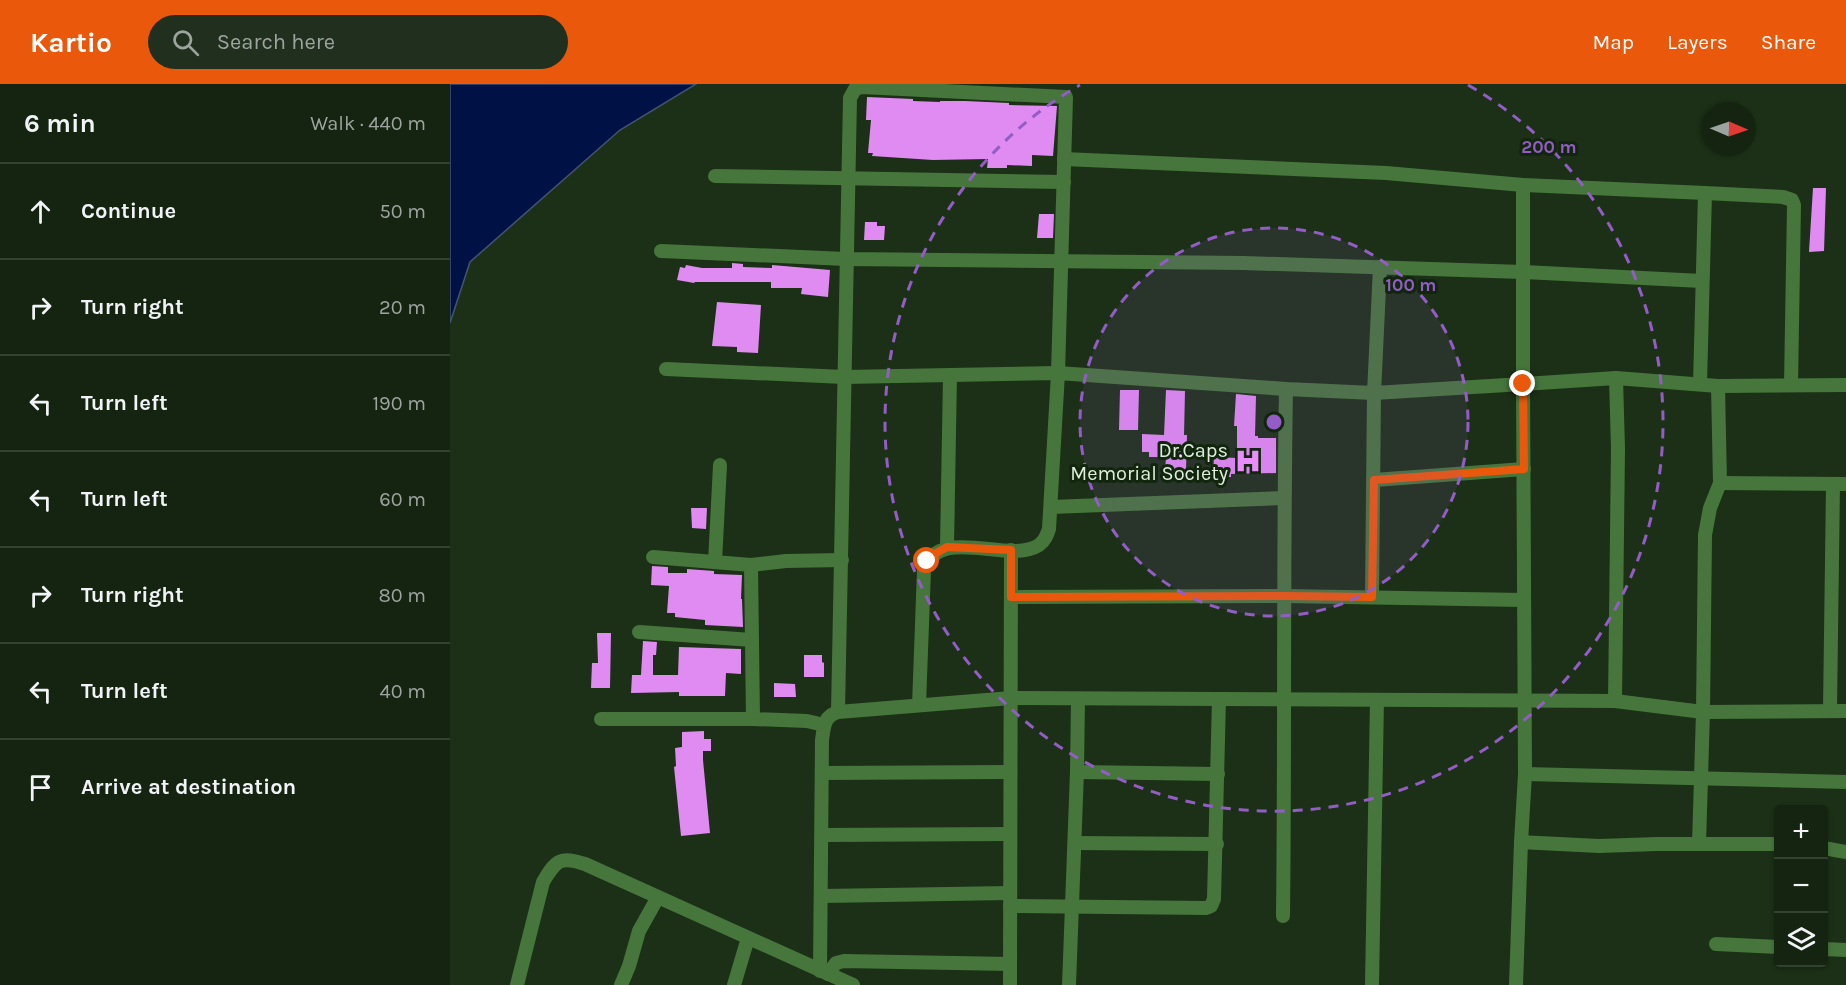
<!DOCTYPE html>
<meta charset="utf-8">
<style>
body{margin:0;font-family:Karla,sans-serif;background:#21301e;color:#f1f3f6}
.controls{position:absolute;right:18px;bottom:18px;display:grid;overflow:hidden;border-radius:6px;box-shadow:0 2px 4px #0004}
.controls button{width:54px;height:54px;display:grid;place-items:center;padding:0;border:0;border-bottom:2px solid #334130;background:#142410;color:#f1f3f6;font:30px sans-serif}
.compass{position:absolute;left:1252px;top:18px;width:54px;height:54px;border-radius:50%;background:#142410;box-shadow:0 2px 4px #0004;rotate:92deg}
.stop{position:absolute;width:18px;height:18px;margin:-14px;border:4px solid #ea580c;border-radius:50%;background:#fff}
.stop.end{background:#ea580c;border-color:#fff;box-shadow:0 2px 6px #0008}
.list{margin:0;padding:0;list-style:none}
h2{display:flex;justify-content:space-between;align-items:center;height:78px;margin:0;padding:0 24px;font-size:26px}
h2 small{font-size:20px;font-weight:400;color:#9da49f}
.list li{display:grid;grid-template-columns:39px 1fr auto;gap:18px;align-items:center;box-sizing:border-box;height:96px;padding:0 24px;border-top:2px solid #334130}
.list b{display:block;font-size:22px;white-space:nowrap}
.list em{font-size:20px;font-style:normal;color:#9da49f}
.icon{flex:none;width:33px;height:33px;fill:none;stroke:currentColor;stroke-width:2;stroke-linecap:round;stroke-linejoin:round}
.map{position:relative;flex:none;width:1396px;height:901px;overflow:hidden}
header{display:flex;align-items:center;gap:36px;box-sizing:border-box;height:84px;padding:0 30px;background:#ea580c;color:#fff}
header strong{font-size:28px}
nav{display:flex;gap:33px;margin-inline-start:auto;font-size:21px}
.search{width:420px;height:54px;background:#21301e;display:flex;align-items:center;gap:15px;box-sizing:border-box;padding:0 21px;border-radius:33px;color:#9da49f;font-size:22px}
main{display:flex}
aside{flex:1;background:#142410}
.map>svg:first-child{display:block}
.water{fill:#001245;stroke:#435472;stroke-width:1.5}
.building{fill:#df8bf1}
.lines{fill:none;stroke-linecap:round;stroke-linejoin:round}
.street{stroke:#46763c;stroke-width:14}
.route{stroke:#ea580c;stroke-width:8}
.ring{fill:none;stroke:#945cc6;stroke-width:3;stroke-dasharray:10 8}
.labels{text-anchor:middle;stroke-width:6;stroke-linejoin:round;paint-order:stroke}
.poi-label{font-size:20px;fill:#dfeddc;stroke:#11260d;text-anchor:end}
.centre{fill:#945cc6;stroke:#11260d;stroke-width:3}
.ring-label{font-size:18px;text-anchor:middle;font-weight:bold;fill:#945cc6;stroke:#11260d;stroke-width:6;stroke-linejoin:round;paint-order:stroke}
</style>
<header>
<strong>Kartio</strong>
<div class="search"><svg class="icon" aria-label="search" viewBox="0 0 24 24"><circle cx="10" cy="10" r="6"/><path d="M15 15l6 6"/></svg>Search here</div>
<nav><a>Map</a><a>Layers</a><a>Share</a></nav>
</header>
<main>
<aside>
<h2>6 min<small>Walk · 440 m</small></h2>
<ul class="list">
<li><svg class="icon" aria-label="ahead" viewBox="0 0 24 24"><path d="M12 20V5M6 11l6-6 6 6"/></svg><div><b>Continue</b></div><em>50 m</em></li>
<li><svg class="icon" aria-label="right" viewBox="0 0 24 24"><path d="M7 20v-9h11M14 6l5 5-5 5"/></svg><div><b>Turn right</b></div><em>20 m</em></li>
<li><svg class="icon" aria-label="left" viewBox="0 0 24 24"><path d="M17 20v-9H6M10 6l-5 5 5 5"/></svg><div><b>Turn left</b></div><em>190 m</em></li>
<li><svg class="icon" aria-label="left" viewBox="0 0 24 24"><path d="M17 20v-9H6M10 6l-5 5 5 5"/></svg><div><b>Turn left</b></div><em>60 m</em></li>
<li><svg class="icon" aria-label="right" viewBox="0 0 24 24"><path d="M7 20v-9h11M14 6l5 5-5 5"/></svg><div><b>Turn right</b></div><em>80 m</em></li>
<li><svg class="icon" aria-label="left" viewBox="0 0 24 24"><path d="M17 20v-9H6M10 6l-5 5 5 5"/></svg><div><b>Turn left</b></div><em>40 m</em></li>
<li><svg class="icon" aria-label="arrive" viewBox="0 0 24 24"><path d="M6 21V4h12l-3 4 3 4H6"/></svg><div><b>Arrive at destination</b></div></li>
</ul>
</aside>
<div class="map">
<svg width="1396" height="901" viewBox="0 0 1396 901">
<rect width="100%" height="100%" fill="#1b3016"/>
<polygon class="water" points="0,0 246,0 170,46 20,178 0,239"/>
<g class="building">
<polygon points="417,13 463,15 463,17 490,18 490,17 515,17 559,19 559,21 607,22 603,72 582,71 582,82 557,81 557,84 537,84 538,75 483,76 422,72 423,69 418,69 421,36 416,36"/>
<polygon points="1363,104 1376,104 1374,167 1359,168"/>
<polygon points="589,130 604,130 603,154 587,154"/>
<polygon points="415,138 427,138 427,142 435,142 434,156 414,156"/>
<polygon points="282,179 293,180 293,183 322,184 322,181 380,186 378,213 351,210 352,204 321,204 321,198 245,198 244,199 227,196 230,183 235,184 236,181 252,184 282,184"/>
<polygon points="267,218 311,221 308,269 287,268 287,263 262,262"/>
<polygon points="670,306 689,306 688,346 669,346"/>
<polygon points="716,306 735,307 734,351 737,351 736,387 715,387 716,373 699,373 699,368 692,368 692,350 714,351"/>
<polygon points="786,310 806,312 805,352 808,352 808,354 826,354 826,389 781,390 781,393 763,393 764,373 787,374 787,342 784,342"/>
<polygon points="241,424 257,424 256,445 242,444"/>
<polygon points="202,482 218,483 218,489 237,489 237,485 264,487 264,490 292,491 291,515 292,515 293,543 255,541 255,536 225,533 225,529 217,529 219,502 201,501"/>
<polygon points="147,549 161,549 160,604 141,604 142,579 148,579"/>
<polygon points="193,557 207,558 206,571 203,571 203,591 228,591 229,563 291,565 291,590 276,589 275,612 229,612 229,608 181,609 182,591 191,591"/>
<polygon points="354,571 372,571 372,578 374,579 374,593 354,593"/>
<polygon points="324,599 345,600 346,613 324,613"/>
<polygon points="254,647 254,655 261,655 261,667 253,667 253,676 260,749 231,752 224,683 226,682 225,664 232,663 232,648"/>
</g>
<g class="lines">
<g class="street">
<polyline points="614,75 936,89 1073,101 1255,109 1250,300"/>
<polyline points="265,92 614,98"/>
<polyline points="1255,109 1333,113 1342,116 1344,121 1341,301"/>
<polyline points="211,167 396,175 794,179 1073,188 1252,197"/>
<polyline points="216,285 394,293 608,289 836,305 924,309 1073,300 1073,101"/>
<polyline points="924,396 1074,385"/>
<polyline points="1270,399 1396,400"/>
<polyline points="601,423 834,414"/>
<polyline points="497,463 500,291"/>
<polyline points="203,473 301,481 303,635 357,637 374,641"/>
<polyline points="265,478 270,381"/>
<polyline points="301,481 336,477 392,476"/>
<polyline points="561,513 834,512 1074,516"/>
<polyline points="922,513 924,309 930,183"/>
<polyline points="189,548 302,556"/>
<polyline points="1165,617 1168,365 1166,294"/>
<polyline points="1380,626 1383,400"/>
<path d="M 388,628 L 400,14 L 405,5 L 412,3 L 616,13 L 608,289 L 599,445 C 597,451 595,457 589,461 C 559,481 489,440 474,486 L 469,621"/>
<polyline points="151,635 303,635"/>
<polyline points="627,688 768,690"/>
<polyline points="372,689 560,688"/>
<polyline points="1075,690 1396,698"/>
<polyline points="372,751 560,750"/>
<polyline points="1071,758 1149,762 1207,760 1328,760"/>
<polyline points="625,759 767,760"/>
<polyline points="1249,760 1253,628 1255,451 1260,424 1270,399 1268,302"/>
<polyline points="1374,764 1396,768"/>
<polyline points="372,812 560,809"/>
<polyline points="560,822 756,824 761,822 764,815 769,615"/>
<path d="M 833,832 C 835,657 833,481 836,305"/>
<polyline points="1266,860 1328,863"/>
<polyline points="1374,865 1396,866"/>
<path d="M 370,887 L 372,656 C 374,642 374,632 388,628 L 561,614 L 1165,617 L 1253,628 L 1396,627"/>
<polyline points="378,890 386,879 394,877 560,880"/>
<path d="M 67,901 L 93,798 C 106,776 110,772 135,780 L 403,901"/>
<polyline points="171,901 179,882 189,847 208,813"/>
<polyline points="284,901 298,854"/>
<polyline points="560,901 561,466"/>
<polyline points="619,901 627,688 628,615"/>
<polyline points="922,901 927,616"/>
<polyline points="1066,901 1071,758 1075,690 1073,300 1166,294 1268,302 1396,301"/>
</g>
</g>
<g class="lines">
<polyline class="route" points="477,477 483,471 497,463 561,466 561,513 834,512 922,513 924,396 1074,385 1073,300"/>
</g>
<circle cx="824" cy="338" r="194" fill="#945cc6" fill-opacity=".12"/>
<g class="ring">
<circle cx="824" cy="338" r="194"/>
<path d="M1018 1A389 389 0 1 1 630 1"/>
</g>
<defs>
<g id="hospital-bare" transform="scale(2.07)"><path d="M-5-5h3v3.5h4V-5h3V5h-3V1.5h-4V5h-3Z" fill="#e98dfd" stroke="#11260d" stroke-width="2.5" paint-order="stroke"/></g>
</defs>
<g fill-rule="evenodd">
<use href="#hospital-bare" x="798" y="377"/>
</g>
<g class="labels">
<g class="poi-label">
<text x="778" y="373">Dr.Caps<tspan x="778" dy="23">Memorial Society</tspan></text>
</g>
</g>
<circle cx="824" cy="338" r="9" class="centre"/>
<g class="ring-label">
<text x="1099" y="69">200 m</text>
<text x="961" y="207">100 m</text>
</g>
</svg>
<div class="controls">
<button>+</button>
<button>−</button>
<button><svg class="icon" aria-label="layers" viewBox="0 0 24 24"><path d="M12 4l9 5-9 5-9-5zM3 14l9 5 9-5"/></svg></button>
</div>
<svg class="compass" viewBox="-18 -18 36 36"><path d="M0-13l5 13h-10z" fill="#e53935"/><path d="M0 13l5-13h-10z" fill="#9da49f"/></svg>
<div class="stop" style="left:477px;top:477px"></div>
<div class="stop end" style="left:1073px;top:300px"></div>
</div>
</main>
